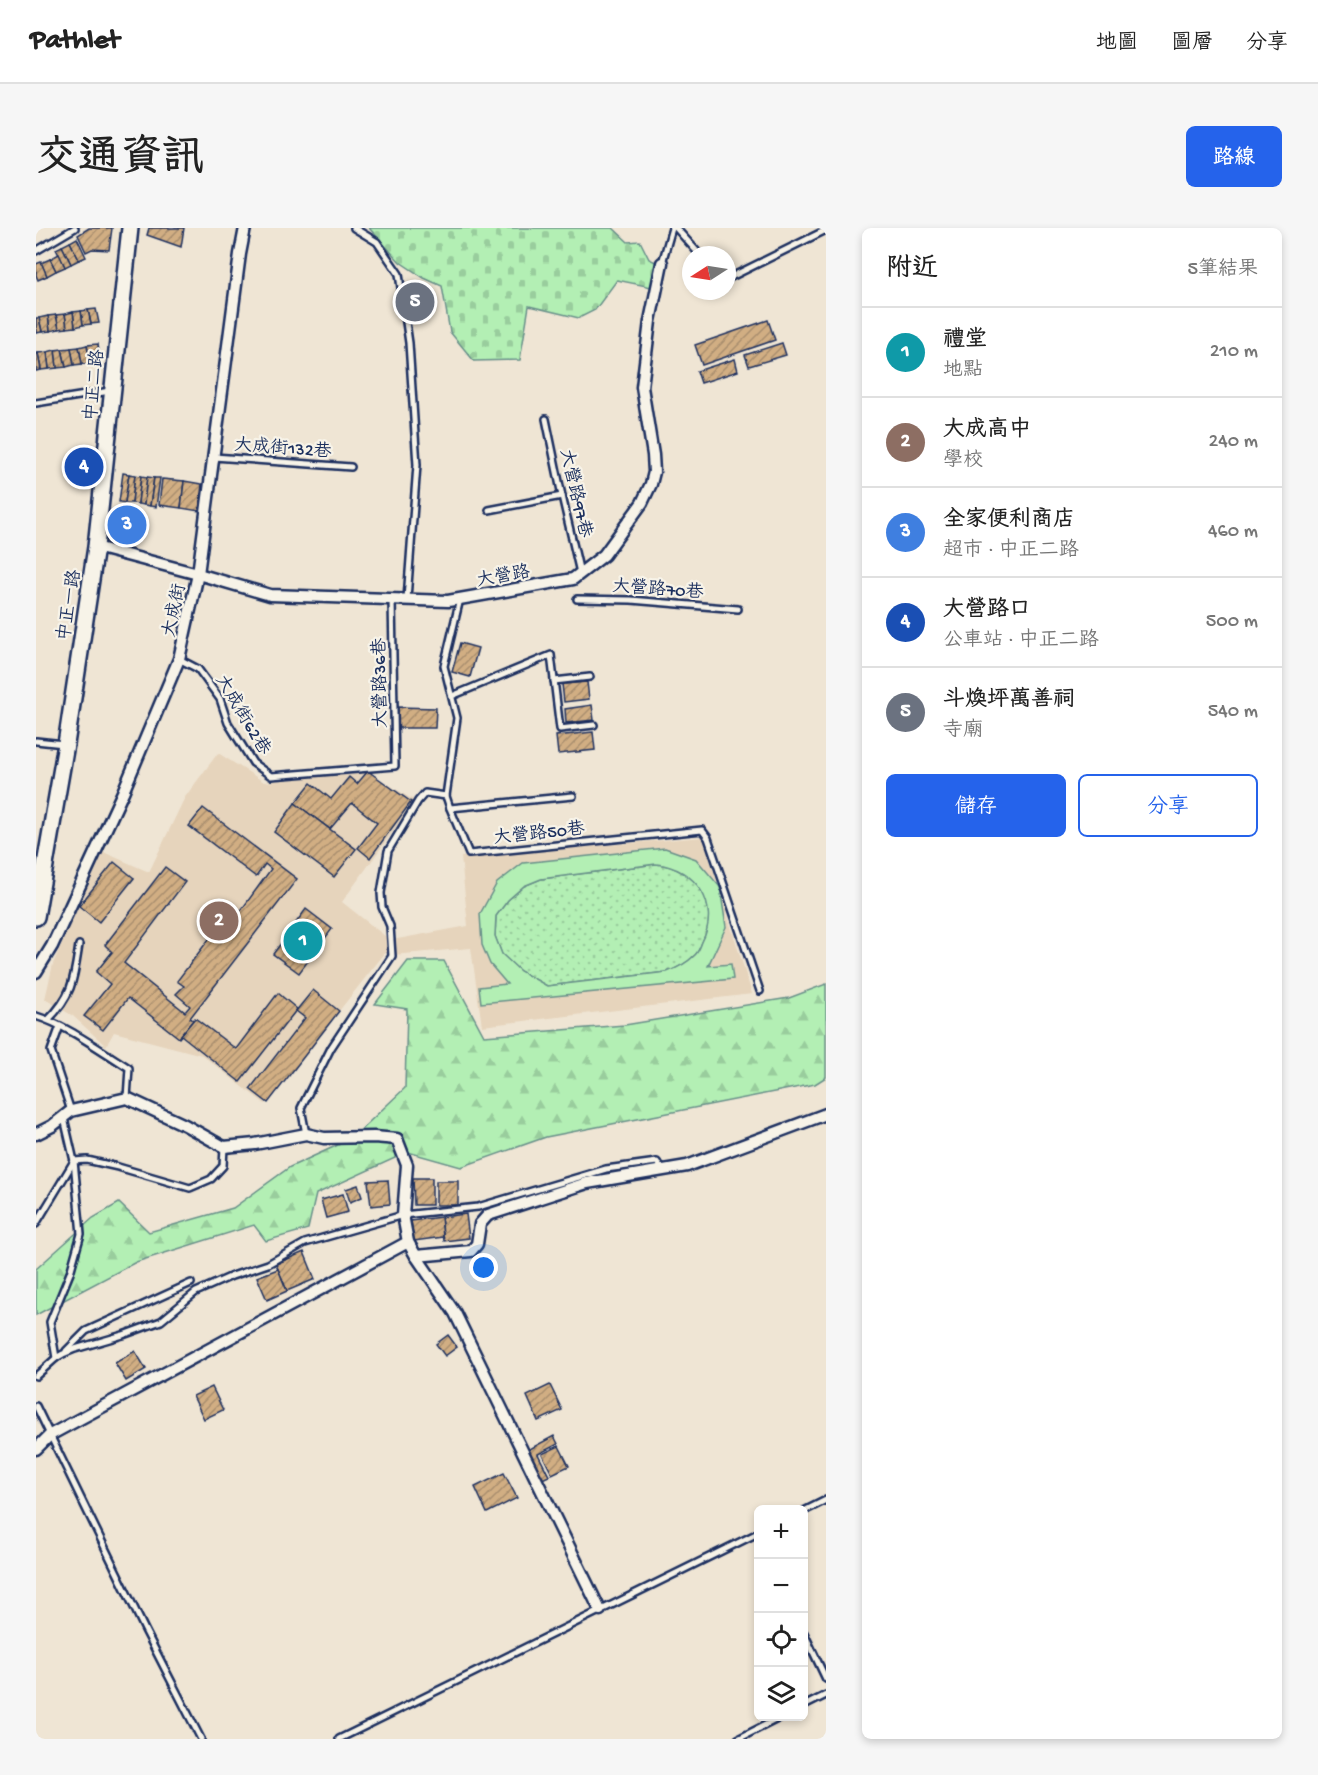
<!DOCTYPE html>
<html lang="zh-TW">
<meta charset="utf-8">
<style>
body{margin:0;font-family:"Gochi Hand","LXGW WenKai TC",sans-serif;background:#f6f6f6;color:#222}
.controls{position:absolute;right:18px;bottom:18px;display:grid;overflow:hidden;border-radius:9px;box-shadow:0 3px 9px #0003}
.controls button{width:54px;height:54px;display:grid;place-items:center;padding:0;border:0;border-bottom:2px solid #e0e0e0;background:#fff;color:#222;font:30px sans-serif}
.compass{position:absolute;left:646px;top:18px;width:54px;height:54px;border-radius:50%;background:#fff;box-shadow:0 3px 9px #0003;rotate:258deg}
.you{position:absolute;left:448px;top:1040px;width:21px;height:21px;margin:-15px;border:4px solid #fff;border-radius:50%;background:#1a73e8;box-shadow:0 0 0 9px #1a73e833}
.badge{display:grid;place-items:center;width:39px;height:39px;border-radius:50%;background:#2563eb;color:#fff;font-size:20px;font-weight:700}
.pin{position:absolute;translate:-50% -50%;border:3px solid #fff;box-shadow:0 2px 6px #0006}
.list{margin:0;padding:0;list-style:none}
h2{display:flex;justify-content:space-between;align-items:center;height:78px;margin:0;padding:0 24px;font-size:26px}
h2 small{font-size:20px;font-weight:400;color:#767676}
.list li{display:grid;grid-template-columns:39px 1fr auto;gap:18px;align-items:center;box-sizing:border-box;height:90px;padding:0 24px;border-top:2px solid #e0e0e0}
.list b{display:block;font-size:22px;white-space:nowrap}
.list p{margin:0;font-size:20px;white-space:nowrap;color:#767676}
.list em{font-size:20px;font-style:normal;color:#767676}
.actions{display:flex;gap:12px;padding:18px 24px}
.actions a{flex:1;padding:14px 0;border:2px solid #2563eb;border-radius:9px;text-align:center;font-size:21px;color:#2563eb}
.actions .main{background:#2563eb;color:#fff}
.icon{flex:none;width:33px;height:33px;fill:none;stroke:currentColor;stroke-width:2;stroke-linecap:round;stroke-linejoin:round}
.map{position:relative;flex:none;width:790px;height:1511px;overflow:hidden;border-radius:9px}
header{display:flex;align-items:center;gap:36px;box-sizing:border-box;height:84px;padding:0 30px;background:#fff;border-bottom:2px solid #e0e0e0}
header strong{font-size:28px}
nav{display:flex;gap:33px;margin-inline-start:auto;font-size:21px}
.intro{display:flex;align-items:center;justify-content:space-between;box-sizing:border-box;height:144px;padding:0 36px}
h1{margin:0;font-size:42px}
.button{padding:15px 27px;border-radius:9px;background:#2563eb;color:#fff;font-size:21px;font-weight:700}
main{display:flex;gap:36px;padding:0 36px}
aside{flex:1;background:#fff;border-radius:9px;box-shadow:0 3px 9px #0003}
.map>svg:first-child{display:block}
.built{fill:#e6d4bc}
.green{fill:url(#green-dots);stroke:#678f89;stroke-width:1.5}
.forest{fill:url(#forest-firs);stroke:#678f89;stroke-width:1.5}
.cemetery{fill:url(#cemetery-stones);stroke:#678f89;stroke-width:1.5}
.pitch{fill:#b3efb4;stroke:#678f89;stroke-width:1.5;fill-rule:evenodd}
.building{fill:url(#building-hatch);stroke:#1b2f5e;stroke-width:1.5}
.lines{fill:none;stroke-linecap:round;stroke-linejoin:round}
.service-casing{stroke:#1b2f5e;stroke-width:10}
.minor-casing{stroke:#1b2f5e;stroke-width:15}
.secondary-casing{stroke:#1b2f5e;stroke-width:20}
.service{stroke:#f7f3e8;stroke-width:5}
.minor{stroke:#f7f3e8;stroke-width:10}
.secondary{stroke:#f7f3e8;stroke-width:15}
.labels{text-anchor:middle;stroke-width:4.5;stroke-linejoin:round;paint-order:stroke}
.street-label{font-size:18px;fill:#1b2f5e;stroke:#f7f3e8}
</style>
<header>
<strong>Pathlet</strong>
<nav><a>地圖</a><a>圖層</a><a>分享</a></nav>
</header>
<div class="intro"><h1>交通資訊</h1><a class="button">路線</a></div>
<main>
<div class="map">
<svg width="790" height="1511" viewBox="0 0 790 1511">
<defs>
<pattern id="green-dots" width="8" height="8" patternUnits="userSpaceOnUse" patternTransform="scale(1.5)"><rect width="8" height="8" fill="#b3efb4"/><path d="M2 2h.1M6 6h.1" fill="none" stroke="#99cd9d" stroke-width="1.8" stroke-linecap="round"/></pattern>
<pattern id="forest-firs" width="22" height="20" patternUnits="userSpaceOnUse" patternTransform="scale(1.5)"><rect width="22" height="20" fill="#b3efb4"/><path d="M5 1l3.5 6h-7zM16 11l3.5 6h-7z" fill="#99cd9d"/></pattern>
<pattern id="cemetery-stones" width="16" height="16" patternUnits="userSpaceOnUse" patternTransform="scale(1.5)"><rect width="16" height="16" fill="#b3efb4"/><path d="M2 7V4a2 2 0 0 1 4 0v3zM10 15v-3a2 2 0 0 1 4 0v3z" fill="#99cd9d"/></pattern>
<pattern id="building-hatch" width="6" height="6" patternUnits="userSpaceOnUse" patternTransform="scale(1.5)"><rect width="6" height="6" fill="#d1ae83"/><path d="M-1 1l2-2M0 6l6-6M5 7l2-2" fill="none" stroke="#a98e6e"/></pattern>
</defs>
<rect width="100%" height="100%" fill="#efe5d4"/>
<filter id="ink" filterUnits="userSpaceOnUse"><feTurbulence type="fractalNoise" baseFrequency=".0167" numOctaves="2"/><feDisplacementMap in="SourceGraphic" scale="12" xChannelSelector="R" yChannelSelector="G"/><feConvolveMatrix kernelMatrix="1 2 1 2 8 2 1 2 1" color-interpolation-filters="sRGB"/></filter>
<g filter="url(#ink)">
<g class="built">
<polygon points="182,525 228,554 331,543 379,573 306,674 354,712 355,726 349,725 229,876 166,827 78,804 70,818 37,788 9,771 17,736 65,623 113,644 149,569"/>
<polygon points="667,609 716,766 446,798 435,720 357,727 356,712 432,698 425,629"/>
</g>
<path class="green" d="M 620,636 C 660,640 686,677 666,714 C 664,719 663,723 659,727 C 651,735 642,740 631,744 L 511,758 L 484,743 L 466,727 L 459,708 L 460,688 L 472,672 L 488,658 L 505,651 Z"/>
<polygon class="forest" points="372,733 408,733 448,808 589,797 753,770 790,756 790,849 779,856 510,909 425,939 372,924 280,966 272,1001 230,1013 218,997 100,1034 0,1087 0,1041 57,990 83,975 113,1004 197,980 254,939 315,911 369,860 371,781 339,776"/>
<polygon class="cemetery" points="333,0 577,0 592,14 604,13 613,31 622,35 615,59 581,52 559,82 543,90 493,78 484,132 438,133 414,104 406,58 388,50 364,34"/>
<path class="pitch" d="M 629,620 L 660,631 L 684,659 L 690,699 L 672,738 L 695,736 L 697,751 L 445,775 L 443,759 L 471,756 L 454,736 L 446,717 L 444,686 L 461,655 L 487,635 ZM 620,636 C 660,640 685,677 666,714 C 664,719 663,723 659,727 C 651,735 642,740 631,744 L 511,758 L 484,743 L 466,726 L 459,708 L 460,688 L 472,672 L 488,658 L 505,651 Z"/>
<g class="building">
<polygon points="53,0 76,0 73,22 56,21 50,24 42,7"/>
<polygon points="113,0 148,0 145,19 111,7"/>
<polygon points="41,10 50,29 43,32 34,14"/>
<polygon points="34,14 43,32 35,36 26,18"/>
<polygon points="26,18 35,36 29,39 20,21"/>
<polygon points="23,26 29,39 20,43 14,31"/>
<polygon points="14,31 20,43 11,48 5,35"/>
<polygon points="5,34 11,48 2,52 0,47 0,36"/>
<polygon points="60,81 63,95 55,96 52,82"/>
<polygon points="52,82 55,96 47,97 45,83"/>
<polygon points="45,83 47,97 39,99 37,84"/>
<polygon points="37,84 39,99 31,100 29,86"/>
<polygon points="29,86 31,100 23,101 20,87"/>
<polygon points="20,87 23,101 14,103 12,88"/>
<polygon points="12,88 14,103 6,104 3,90"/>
<polygon points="0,90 3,90 6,104 0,105"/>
<polygon points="732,92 739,112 666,137 659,117"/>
<polygon points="746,115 750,127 713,138 709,127"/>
<polygon points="62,116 64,133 54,135 51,117"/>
<polygon points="51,117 54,135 46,136 43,119"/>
<polygon points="43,119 46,136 38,137 35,120"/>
<polygon points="35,120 38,137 30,139 26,121"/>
<polygon points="26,121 30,139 21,140 19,122"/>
<polygon points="19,122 21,140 13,141 11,124"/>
<polygon points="11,124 13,141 5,142 2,125"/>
<polygon points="0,125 2,125 5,142 0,143"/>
<polygon points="699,131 702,143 665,155 661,143"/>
<polygon points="87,245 93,246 89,275 83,274"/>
<polygon points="93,246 99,247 96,275 89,275"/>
<polygon points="99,247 105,248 102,276 96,275"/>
<polygon points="105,248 111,249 108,277 102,276"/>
<polygon points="111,249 118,250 114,278 108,277"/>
<polygon points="118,250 124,250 120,279 114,278"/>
<polygon points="126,251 148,253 145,280 123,277"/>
<polygon points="148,253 166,256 163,283 145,280"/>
<polygon points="424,415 442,420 434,449 416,444"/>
<polygon points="551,454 553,471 528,474 526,456"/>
<polygon points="556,477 558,492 530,495 529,481"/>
<polygon points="361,479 400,480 399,500 361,500"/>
<polygon points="557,504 559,522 522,526 520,508"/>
<polygon points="332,543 375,574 334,630 322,620 341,595 316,575 294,601 259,575 275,555 295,571 313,549 321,556"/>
<polygon points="259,575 320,621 298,649 238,604"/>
<polygon points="167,580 261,651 154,790 157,792 143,810 92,770 67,802 48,788 74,756 60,744 76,724 69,717 129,639 149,654 88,735 149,784 154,778 140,766 148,758 141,753 189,690 196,695 235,641 229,636 220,649 153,598"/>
<polygon points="78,634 98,650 63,694 43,678"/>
<polygon points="270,681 296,701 263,745 237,726"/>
<polygon points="277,762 303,783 232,875 214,861 269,790 260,783"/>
<polygon points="242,765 261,781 204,854 145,807 159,790 200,821"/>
<polygon points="377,950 396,950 396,977 378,977"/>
<polygon points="352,952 354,976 335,978 332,953"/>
<rect x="400" y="953" width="22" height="24"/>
<polygon points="322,957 326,969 314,974 310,961"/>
<polygon points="307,966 312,984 290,990 285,972"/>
<polygon points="430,986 433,1010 408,1013 405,989"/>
<polygon points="405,989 407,1009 378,1013 375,993"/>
<polygon points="268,1024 279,1051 251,1063 240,1036"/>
<polygon points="242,1041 251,1063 231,1072 221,1049"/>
<polygon points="412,1107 421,1119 409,1128 400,1116"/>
<polygon points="99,1123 110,1141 90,1153 79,1135"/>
<polygon points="514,1157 526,1182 502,1193 491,1168"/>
<polygon points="176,1159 187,1182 168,1191 157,1168"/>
<polygon points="518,1208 522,1216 502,1226 513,1248 502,1253 488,1224"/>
<polygon points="523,1218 533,1238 516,1246 506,1226"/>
<polygon points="468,1245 481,1270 451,1285 439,1259"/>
</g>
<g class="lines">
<g class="service-casing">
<g id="service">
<polyline points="318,0 341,14 363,46 373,115 381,237 371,371"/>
<polyline points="640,0 664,27"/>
<polyline points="0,23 39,0"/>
<polyline points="626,35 636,0"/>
<polyline points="691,51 790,2"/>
<polyline points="0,175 74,163"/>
<polyline points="510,191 526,268 544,345"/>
<polyline points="178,229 315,239"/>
<polyline points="453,282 526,268"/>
<polyline points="424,371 408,438 421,490 410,568 414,580 433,626 666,602 672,610 724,763"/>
<polyline points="541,371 595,372 702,381"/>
<polyline points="143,431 162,441 184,471 192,495 217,535 235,548 359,538 356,372"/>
<polyline points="518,453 554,449"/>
<polyline points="416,468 515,427 524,501 558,497"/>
<polyline points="0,513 28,516"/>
<polyline points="414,580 537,568"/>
<path d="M 0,788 C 32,798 64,822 93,840 L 91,870"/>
<path d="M 12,792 C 37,767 38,750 43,717"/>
<polyline points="24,798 15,823 35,883"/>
<polyline points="270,906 265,880 295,820 356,728 354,698 346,679 345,665 352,623 382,573 389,565 410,568"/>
<polyline points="0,996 38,933 51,932 82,939 154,960 175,951 187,938 188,919"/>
<polyline points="30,1123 50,1103 155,1055"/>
<polyline points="20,1130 14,1094 34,1045 45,1006 38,933 28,890"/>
<polyline points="0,1148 20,1130 27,1126 39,1121 87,1107 125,1093 160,1064 196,1048 232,1036 269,1015 367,987 442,979 570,941 621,934 625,941"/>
<polyline points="0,1178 109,1402 165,1511"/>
<polyline points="768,1283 790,1272"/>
<polyline points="768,1405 790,1451"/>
<polyline points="768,1478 790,1467"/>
<polyline points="303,1511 722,1305"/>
<polyline points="702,1511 747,1488"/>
</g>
</g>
<g class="minor-casing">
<g id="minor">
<polyline points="60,319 162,346 234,367 412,373 537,351 568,327 606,275 615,256 618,244 617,227 606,159 614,93 626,35"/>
<polyline points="0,744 16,718 87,564 143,431 162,346 204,26 209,0"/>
<polyline points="0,906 16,898 35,883 91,870 149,897 188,919 219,916 270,906 288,910 338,909 361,911 371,937 367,987 372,1014 380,1028 419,1085 564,1382"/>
<polyline points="380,1028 435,1023 441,1016 444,996 452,987 551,955 651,938 790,886"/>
<polyline points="0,1221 14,1207 372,1014"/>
</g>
</g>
<g class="secondary-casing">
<polyline id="secondary" points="0,689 30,516 60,319 94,0"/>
</g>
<use href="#service" class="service"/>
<use href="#minor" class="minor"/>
<use href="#secondary" class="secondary"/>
</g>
</g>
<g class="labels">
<g class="street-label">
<text transform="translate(57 157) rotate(-84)" y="6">中正二路</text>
<text transform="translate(247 219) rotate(4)" y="6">大成街132巷</text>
<text transform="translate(541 265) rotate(77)" y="6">大營路97巷</text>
<text transform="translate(467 347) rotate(-10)" y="6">大營路</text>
<text transform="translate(622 360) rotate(4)" y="6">大營路70巷</text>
<text transform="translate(32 377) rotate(-81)" y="6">中正一路</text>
<text transform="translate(137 382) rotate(-78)" y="6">大成街</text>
<text transform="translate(343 455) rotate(-91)" y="6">大營路36巷</text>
<text transform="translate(208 486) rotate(59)" y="6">大成街62巷</text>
<text transform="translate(503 604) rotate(-6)" y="6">大營路50巷</text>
</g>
</g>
</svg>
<div class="controls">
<button>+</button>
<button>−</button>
<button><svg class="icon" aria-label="locate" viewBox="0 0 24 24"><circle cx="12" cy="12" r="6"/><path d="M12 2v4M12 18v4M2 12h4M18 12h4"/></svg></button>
<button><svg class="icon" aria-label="layers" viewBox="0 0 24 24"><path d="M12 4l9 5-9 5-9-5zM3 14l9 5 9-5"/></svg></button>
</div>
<svg class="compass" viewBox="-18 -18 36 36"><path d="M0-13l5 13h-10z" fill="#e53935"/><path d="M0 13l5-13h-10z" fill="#767676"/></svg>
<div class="you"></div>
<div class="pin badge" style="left:267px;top:713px;background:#0f9aa8">1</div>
<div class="pin badge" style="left:183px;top:693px;background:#8d6e63">2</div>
<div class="pin badge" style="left:91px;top:297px;background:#3f7fe0">3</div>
<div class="pin badge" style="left:48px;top:239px;background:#1a4fb4">4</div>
<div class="pin badge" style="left:379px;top:74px;background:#6b7280">5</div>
</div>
<aside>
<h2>附近<small>5筆結果</small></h2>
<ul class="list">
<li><span class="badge" style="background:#0f9aa8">1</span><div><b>禮堂</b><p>地點</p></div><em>210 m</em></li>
<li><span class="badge" style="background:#8d6e63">2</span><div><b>大成高中</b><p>學校</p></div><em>240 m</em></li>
<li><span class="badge" style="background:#3f7fe0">3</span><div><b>全家便利商店</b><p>超市 · 中正二路</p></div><em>460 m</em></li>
<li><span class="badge" style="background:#1a4fb4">4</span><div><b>大營路口</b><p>公車站 · 中正二路</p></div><em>500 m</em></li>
<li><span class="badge" style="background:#6b7280">5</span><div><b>斗煥坪萬善祠</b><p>寺廟</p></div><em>540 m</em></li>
</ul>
<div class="actions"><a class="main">儲存</a><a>分享</a></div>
</aside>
</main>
